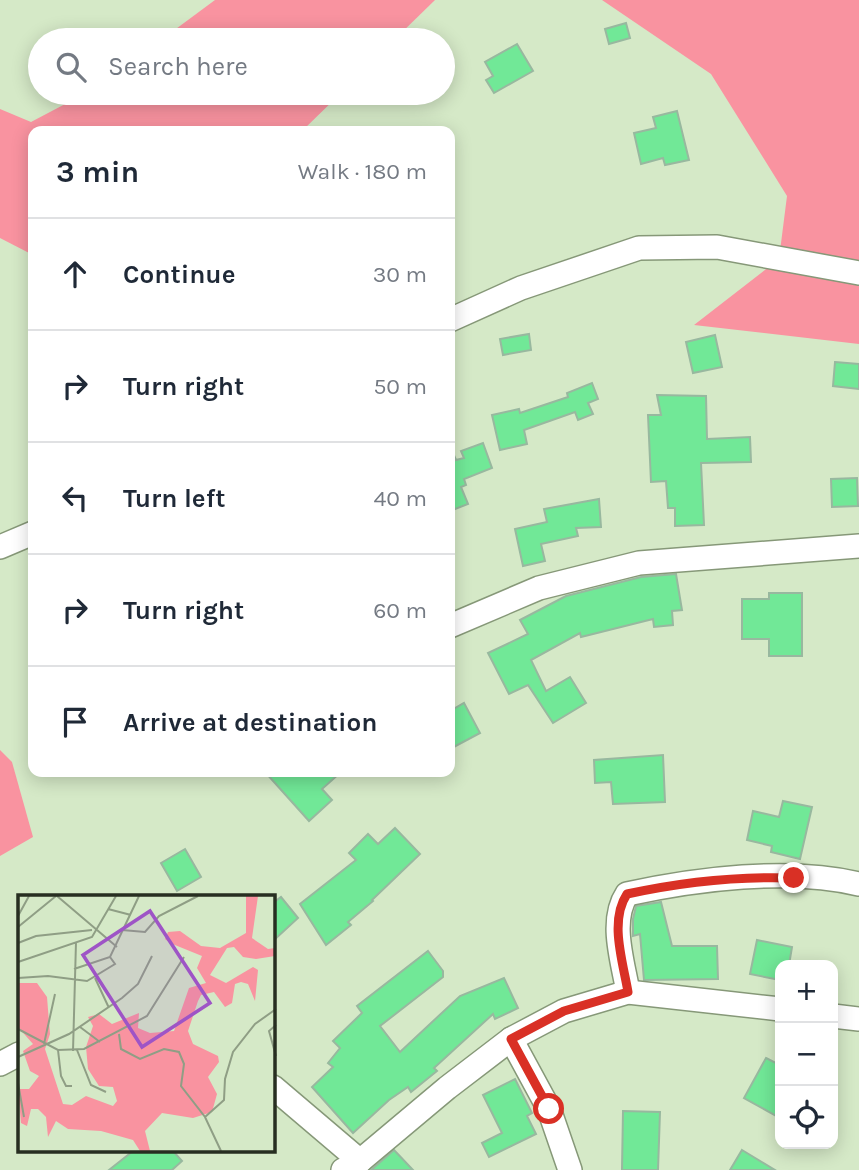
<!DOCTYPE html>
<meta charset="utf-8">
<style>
body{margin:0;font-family:Karla,sans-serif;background:#f6f6f7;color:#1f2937}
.controls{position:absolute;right:21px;bottom:21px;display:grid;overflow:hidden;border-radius:14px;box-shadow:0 4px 18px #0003}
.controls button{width:63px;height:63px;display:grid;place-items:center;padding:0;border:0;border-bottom:2px solid #e0e1e3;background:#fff;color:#1f2937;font:35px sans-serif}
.stop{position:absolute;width:21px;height:21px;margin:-16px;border:5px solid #d93025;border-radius:50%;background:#fff}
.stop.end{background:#d93025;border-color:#fff;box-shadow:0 2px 7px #0008}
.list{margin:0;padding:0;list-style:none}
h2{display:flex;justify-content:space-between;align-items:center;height:91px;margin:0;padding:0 28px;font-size:30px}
h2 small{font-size:23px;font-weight:400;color:#747a83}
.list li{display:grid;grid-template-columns:46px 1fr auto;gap:21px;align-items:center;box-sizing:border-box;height:112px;padding:0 28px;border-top:2px solid #e0e1e3}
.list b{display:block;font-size:26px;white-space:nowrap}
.list em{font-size:23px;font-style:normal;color:#747a83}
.icon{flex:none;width:38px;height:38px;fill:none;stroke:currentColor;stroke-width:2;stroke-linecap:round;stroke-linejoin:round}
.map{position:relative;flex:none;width:859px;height:1170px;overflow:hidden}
.search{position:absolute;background:#fff;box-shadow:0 4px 18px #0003;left:28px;top:28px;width:427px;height:77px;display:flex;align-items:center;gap:18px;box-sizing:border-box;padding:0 24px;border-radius:38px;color:#747a83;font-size:26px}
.panel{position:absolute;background:#fff;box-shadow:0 4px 18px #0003;left:28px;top:126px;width:427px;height:651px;border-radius:14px}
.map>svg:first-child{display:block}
.green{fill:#f993a0}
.building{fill:#71e897;stroke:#98b89f;stroke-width:2}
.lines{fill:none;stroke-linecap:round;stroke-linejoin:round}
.minor-casing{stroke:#869878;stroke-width:26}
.minor{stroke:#fff;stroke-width:23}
.route{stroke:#d93025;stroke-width:9}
.inset-road{fill:none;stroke:#8f9e85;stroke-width:2}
.view{fill:#9e54c6;fill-opacity:0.15;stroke:#9e54c6;stroke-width:3.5}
.inset-edge{fill:none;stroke:#272e21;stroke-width:3.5}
</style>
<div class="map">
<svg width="859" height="1170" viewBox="0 0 859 1170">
<rect width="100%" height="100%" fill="#d5e9c7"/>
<g class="green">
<polygon points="215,0 435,0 394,40 161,40"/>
<polygon points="602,0 859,0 859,344 694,325 779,259 787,196 711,74"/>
<polygon points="86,93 341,93 302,131 33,131 33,255 0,238 0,109 31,122"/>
<polygon points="0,750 12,762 33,837 0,856"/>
</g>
<g class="building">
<polygon points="626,23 630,38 609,44 605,29"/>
<polygon points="517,44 533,71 494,93 486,80 493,76 485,62"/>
<polygon points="677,111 689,160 665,165 663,158 641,164 634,133 656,128 653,117"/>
<polygon points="529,334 531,350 503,355 500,339"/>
<polygon points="715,335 722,367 693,373 686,342"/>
<polygon points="835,362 859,364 859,389 833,386"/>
<polygon points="592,383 598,399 588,403 593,414 578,420 575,412 524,430 527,444 500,450 492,415 519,409 520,413 568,397 567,393"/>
<polygon points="657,395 706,396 707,439 750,437 751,462 701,463 704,525 675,526 675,508 668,508 666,481 651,482 648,415 661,415"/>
<polygon points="483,443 492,468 464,479 466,485 461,487 468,504 450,511 450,446 456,460 464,458 461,451"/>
<polygon points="857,478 858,506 832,507 831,479"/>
<polygon points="599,499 601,527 576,528 578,536 541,544 545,561 523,566 515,529 547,522 544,509"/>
<polygon points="676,574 682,610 672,611 673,625 654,627 653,619 581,637 580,633 531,660 546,691 570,677 586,703 553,723 528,685 509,694 488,653 528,634 520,620 566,596 641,577"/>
<polygon points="769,593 802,593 802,656 769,656 769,639 742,639 742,599 769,599"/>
<polygon points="464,703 480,733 450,749 450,711"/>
<polygon points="663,755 665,802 613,804 611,782 595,783 594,760"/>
<polygon points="265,772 341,772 322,789 332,800 309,821"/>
<polygon points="783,801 812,807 800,859 771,852 772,846 747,840 753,811 779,817"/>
<polygon points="395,828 420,854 372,900 373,901 348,922 351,925 326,945 300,904 356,860 349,853 368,834 378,844"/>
<polygon points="185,849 201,877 177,891 161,863"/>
<polygon points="281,897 298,918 273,941 273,903"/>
<polygon points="661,902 672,946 717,946 718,979 644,980 640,934 633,936 633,919 636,906"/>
<polygon points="757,940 792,947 789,965 780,965 780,980 750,974"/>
<polygon points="428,951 443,971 443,977 380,1026 400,1052 460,996 504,978 518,1008 495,1019 493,1014 434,1068 437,1071 411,1092 408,1087 389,1100 353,1133 312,1087 333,1067 328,1063 340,1048 333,1041 362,1013 357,1006"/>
<polygon points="766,1058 780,1065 780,1118 744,1098"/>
<polygon points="515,1079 532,1113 527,1116 536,1134 489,1157 482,1143 502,1133 483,1095"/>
<polygon points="623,1111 660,1112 658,1170 622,1170"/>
<polygon points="394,1150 413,1170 371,1170"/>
<polygon points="742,1150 775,1170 730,1170"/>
<polygon points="133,1151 173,1151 182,1161 172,1170 109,1170"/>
</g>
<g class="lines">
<g class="minor-casing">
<g id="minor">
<polyline points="450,320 521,288 639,248 717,247 859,273"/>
<polyline points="0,547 33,533"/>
<polyline points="450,626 539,588 639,563 859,546"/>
<path d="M 628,992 C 623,962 609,921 627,894 C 696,879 789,867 859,884"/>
<polyline points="833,1016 859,1019"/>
<polyline points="511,1039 549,1109 570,1170"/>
<polyline points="0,1064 19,1054"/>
<polyline points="273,1087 360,1161"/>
<polyline points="343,1170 360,1161 447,1088 511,1039 564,1011 628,992 780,1009"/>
</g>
</g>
<use href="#minor" class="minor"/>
</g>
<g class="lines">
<path class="route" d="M 549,1109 L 511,1039 L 564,1011 L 628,992 C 623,962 609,921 627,894 C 682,882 737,876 794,878"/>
</g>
<g transform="translate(18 895)">
<rect width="257" height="257" fill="#d5e9c7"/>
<path d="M 228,1 L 240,1 L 234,43 L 250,54 L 257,53 L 257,61 L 238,64 L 225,62 L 216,52 L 209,53 L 192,80 L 208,88 L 235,72 L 240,75 L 237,106 L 230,89 L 223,87 L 217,89 L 214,108 L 207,112 L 196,97 L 183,100 L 180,106 L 170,136 L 175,149 L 200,161 L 201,167 L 190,182 L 199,199 L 194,217 L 175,223 L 144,218 L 127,236 L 132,256 L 122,256 L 115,245 L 83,236 L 50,234 L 38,226 L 30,242 L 28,222 L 20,214 L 13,214 L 9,231 L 3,228 L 0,194 L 11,194 L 21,181 L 12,176 L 5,156 L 15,149 L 0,132 L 0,88 L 19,88 L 29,102 L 32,139 L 27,154 L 45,209 L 54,210 L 68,201 L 95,211 L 99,206 L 95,192 L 81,191 L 70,174 L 68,152 L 75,131 L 70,122 L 81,119 L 94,129 L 121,118 L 120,133 L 132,138 L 156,136 L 171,93 L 188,88 L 179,73 L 184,61 L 152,48 L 147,44 L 150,37 L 162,36 L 183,51 L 202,53 L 228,38 Z" fill="#f993a0"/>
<path class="inset-road" d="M 39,1 L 99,52M 90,14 L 113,20M 0,21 L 11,1M 0,32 L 38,1M 104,35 L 127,37 L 141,21 L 180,1M 0,48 L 18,41 L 74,35M 0,67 L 74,42 L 98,1M 56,74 L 92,62 L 121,1M 0,83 L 30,81 L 69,86 L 97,69 L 92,62M 77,83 L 91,113M 258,130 L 251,136 L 258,161M 62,132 L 82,147M 0,134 L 40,155 L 66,154 L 129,121 L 166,62M 101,139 L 103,154 L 122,164 L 146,154 L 161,157 L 166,169 L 163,191 L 187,222 L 203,256M 26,149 L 37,99M 40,155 L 43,181 L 48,191 L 54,191M 59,155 L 73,190 L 88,197M 55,156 L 58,47M 0,162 L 51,139 L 104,103 L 120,89 L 134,61M 0,188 L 6,222M 187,222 L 206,205 L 207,184 L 215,157 L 237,129 L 258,114"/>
<path class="view" d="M 132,16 L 192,108 L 124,152 L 65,60 Z"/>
<rect width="257" height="257" class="inset-edge"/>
</g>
</svg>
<div class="controls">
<button>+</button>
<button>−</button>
<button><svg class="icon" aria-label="locate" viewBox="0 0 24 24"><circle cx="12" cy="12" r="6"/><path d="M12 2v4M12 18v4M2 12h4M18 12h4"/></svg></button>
</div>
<div class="stop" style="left:549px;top:1109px"></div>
<div class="stop end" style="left:794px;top:878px"></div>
<div class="search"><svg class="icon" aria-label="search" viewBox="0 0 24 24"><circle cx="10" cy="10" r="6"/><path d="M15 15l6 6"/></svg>Search here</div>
<section class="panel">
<h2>3 min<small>Walk · 180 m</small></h2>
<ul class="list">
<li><svg class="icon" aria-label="ahead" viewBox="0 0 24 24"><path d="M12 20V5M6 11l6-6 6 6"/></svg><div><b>Continue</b></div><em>30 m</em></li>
<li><svg class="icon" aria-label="right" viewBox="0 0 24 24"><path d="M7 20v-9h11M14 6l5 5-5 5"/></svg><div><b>Turn right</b></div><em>50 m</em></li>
<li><svg class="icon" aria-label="left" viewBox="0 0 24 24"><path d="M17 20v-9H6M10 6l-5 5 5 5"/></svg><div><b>Turn left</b></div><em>40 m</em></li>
<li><svg class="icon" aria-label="right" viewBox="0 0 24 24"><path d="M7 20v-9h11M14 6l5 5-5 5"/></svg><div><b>Turn right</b></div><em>60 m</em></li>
<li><svg class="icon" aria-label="arrive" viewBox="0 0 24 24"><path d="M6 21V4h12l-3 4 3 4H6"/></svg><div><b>Arrive at destination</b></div></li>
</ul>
</section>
</div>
